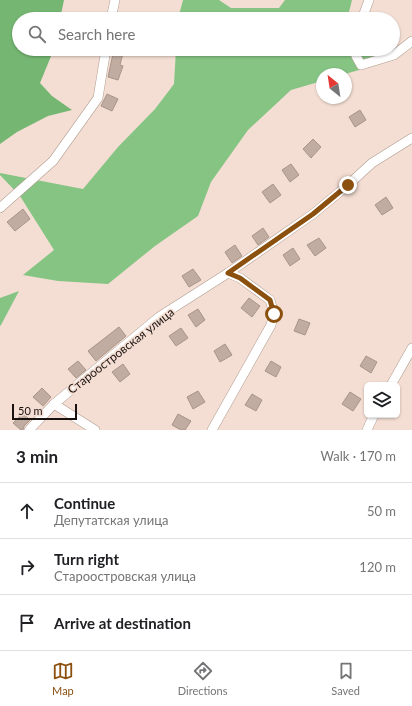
<!DOCTYPE html>
<meta charset="utf-8">
<style>
body{margin:0;font-family:Lato,sans-serif;background:#f6f6f6;color:#202124}
.controls{position:absolute;right:12px;bottom:12px;display:grid;overflow:hidden;border-radius:6px;box-shadow:0 1px 3px #0004}
.controls button{width:36px;height:36px;display:grid;place-items:center;padding:0;border:0;border-bottom:1px solid #e0e0e0;background:#fff;color:#202124;font:20px sans-serif}
.compass{position:absolute;left:316px;top:68px;width:36px;height:36px;border-radius:50%;background:#fff;box-shadow:0 1px 3px #0004;rotate:330deg}
.scale{position:absolute;left:12px;bottom:10px;width:65px;box-sizing:border-box;padding-left:4px;border:2px solid #19110e;border-top:0;font-size:11px;line-height:14px;white-space:nowrap;color:#19110e;-webkit-text-stroke:3px #f4ded3;paint-order:stroke}
.stop{position:absolute;width:12px;height:12px;margin:-9px;border:3px solid #8b4f0e;border-radius:50%;background:#fff}
.stop.end{background:#8b4f0e;border-color:#fff;box-shadow:0 1px 4px #0008}
.list{margin:0;padding:0;list-style:none}
h2{display:flex;justify-content:space-between;align-items:center;height:52px;margin:0;padding:0 16px;font-size:17px}
h2 small{font-size:13px;font-weight:400;color:#757577}
.list li{display:grid;grid-template-columns:26px 1fr auto;gap:12px;align-items:center;box-sizing:border-box;height:56px;padding:0 16px;border-top:1px solid #e0e0e0}
.list b{display:block;font-size:15px;white-space:nowrap}
.list p{margin:0;font-size:13px;white-space:nowrap;color:#757577}
.list em{font-size:13px;font-style:normal;color:#757577}
.icon{flex:none;width:22px;height:22px;fill:none;stroke:currentColor;stroke-width:2;stroke-linecap:round;stroke-linejoin:round}
.map{position:relative;flex:none;width:412px;height:430px;overflow:hidden}
.search{position:absolute;background:#fff;box-shadow:0 1px 3px #0004;left:12px;right:12px;top:12px;height:44px;display:flex;align-items:center;gap:10px;box-sizing:border-box;padding:0 14px;border-radius:22px;color:#757577;font-size:15px}
.sheet{height:220px;background:#fff}
nav{display:flex;justify-content:space-around;align-items:center;box-sizing:border-box;height:56px;border-top:1px solid #e0e0e0;background:#fff;font-size:11px;color:#757577}
nav a{display:grid;justify-items:center;gap:2px}
nav .on{color:#8b4f0e}
.map>svg:first-child{display:block}
.green{fill:#86c484}
.forest{fill:#75b772}
.building{fill:#c1aca1;stroke:#a89489}
.lines{fill:none;stroke-linecap:round;stroke-linejoin:round}
.minor-casing{stroke:#b09c91;stroke-width:10}
.minor{stroke:#fff;stroke-width:9}
.route{stroke:#8b4f0e;stroke-width:5}
.labels{text-anchor:middle;stroke-width:3.5;stroke-linejoin:round;paint-order:stroke}
.street-label{font-size:12px;fill:#19110e;stroke:#f4ded3}
</style>
<div class="map">
<svg width="412" height="430" viewBox="0 0 412 430">
<rect width="100%" height="100%" fill="#f4ded3"/>
<g class="green">
<polygon points="183,0 219,0 231,8 279,8 285,0 352,0 349,12 368,19 178,19"/>
<polygon points="176,49 388,49 380,64 345,74 322,74 322,81 291,90 248,130 211,182 198,216 155,246 108,284 58,281 23,275 54,250 20,196 0,175 0,173 83,189 118,147 155,109 174,84"/>
<polygon points="19,291 1,325 0,326 0,298"/>
</g>
<polygon class="forest" points="0,0 64,0 60,19 19,19 19,49 54,49 40,83 52,96 72,110 48,116 17,132 0,144"/>
<g class="building">
<polygon points="114,49 124,49 120,65 123,66 118,80 108,77"/>
<polygon points="107,94 118,99 112,111 101,106"/>
<polygon points="360,110 366,120 355,127 349,117"/>
<polygon points="313,139 321,147 311,158 303,149"/>
<polygon points="291,164 299,175 290,182 282,170"/>
<polygon points="273,184 281,195 270,203 262,192"/>
<polygon points="386,197 393,208 382,215 375,205"/>
<polygon points="23,209 30,219 15,231 7,222"/>
<polygon points="263,228 269,237 258,245 252,236"/>
<polygon points="319,238 326,248 315,256 307,245"/>
<polygon points="235,245 242,256 232,263 225,252"/>
<polygon points="293,248 300,259 290,266 283,255"/>
<polygon points="193,269 201,280 189,287 182,276"/>
<polygon points="249,298 260,306 252,317 241,308"/>
<polygon points="198,309 205,320 196,327 188,315"/>
<polygon points="299,319 310,323 305,335 294,331"/>
<polygon points="119,327 126,336 96,361 88,351"/>
<polygon points="181,328 188,338 176,346 169,336"/>
<polygon points="225,344 232,355 220,362 214,351"/>
<polygon points="366,356 377,362 371,373 360,366"/>
<polygon points="78,361 86,370 76,378 68,369"/>
<polygon points="271,361 281,367 276,377 265,371"/>
<polygon points="123,364 130,374 120,382 112,372"/>
<polygon points="42,388 51,397 43,406 33,397"/>
<polygon points="198,391 205,402 193,409 187,397"/>
<polygon points="350,392 361,399 353,411 342,404"/>
<polygon points="252,394 262,400 256,411 245,405"/>
<polygon points="23,413 30,420 24,426 23,430 21,430 13,423"/>
<polygon points="178,414 191,421 185,430 181,430 172,425"/>
</g>
<g class="lines">
<g class="minor-casing">
<g id="minor">
<polyline points="111,19 115,0"/>
<polyline points="362,19 369,0"/>
<polyline points="356,49 356,56 361,65 394,55 412,41"/>
<polyline points="0,208 53,161 98,98 106,49"/>
<polyline points="391,385 412,348"/>
<polyline points="54,404 95,430"/>
<polyline points="29,430 54,404 159,317 228,273 313,214 348,185 372,163 412,138"/>
<polyline points="212,430 271,325 274,314 270,300 240,278 228,273"/>
<polyline points="367,430 374,415"/>
</g>
</g>
<use href="#minor" class="minor"/>
</g>
<g class="lines">
<polyline class="route" points="274,314 270,300 240,278 228,273 313,214 348,185"/>
</g>
<g class="labels">
<g class="street-label">
<text transform="translate(121 351) rotate(-38)" y="4">Староостровская улица</text>
</g>
</g>
</svg>
<div class="controls">
<button><svg class="icon" aria-label="layers" viewBox="0 0 24 24"><path d="M12 4l9 5-9 5-9-5zM3 14l9 5 9-5"/></svg></button>
</div>
<svg class="compass" viewBox="-18 -18 36 36"><path d="M0-13l5 13h-10z" fill="#e53935"/><path d="M0 13l5-13h-10z" fill="#757577"/></svg>
<div class="scale">50 m</div>
<div class="stop" style="left:274px;top:314px"></div>
<div class="stop end" style="left:348px;top:185px"></div>
<div class="search"><svg class="icon" aria-label="search" viewBox="0 0 24 24"><circle cx="10" cy="10" r="6"/><path d="M15 15l6 6"/></svg>Search here</div>
</div>
<section class="sheet">
<h2>3 min<small>Walk · 170 m</small></h2>
<ul class="list">
<li><svg class="icon" aria-label="ahead" viewBox="0 0 24 24"><path d="M12 20V5M6 11l6-6 6 6"/></svg><div><b>Continue</b><p>Депутатская улица</p></div><em>50 m</em></li>
<li><svg class="icon" aria-label="right" viewBox="0 0 24 24"><path d="M7 20v-9h11M14 6l5 5-5 5"/></svg><div><b>Turn right</b><p>Староостровская улица</p></div><em>120 m</em></li>
<li><svg class="icon" aria-label="arrive" viewBox="0 0 24 24"><path d="M6 21V4h12l-3 4 3 4H6"/></svg><div><b>Arrive at destination</b></div></li>
</ul>
</section>
<nav>
<a class="on"><svg class="icon" aria-label="map" viewBox="0 0 24 24"><path d="M3 6l6-2 6 2 6-2v14l-6 2-6-2-6 2zM9 4v14M15 6v14"/></svg>Map</a>
<a><svg class="icon" aria-label="directions" viewBox="0 0 24 24"><path d="M12 3l9 9-9 9-9-9zM9 14v-3h6M13 9l2 2-2 2"/></svg>Directions</a>
<a><svg class="icon" aria-label="saved" viewBox="0 0 24 24"><path d="M7 4h10v16l-5-4-5 4z"/></svg>Saved</a>
</nav>
